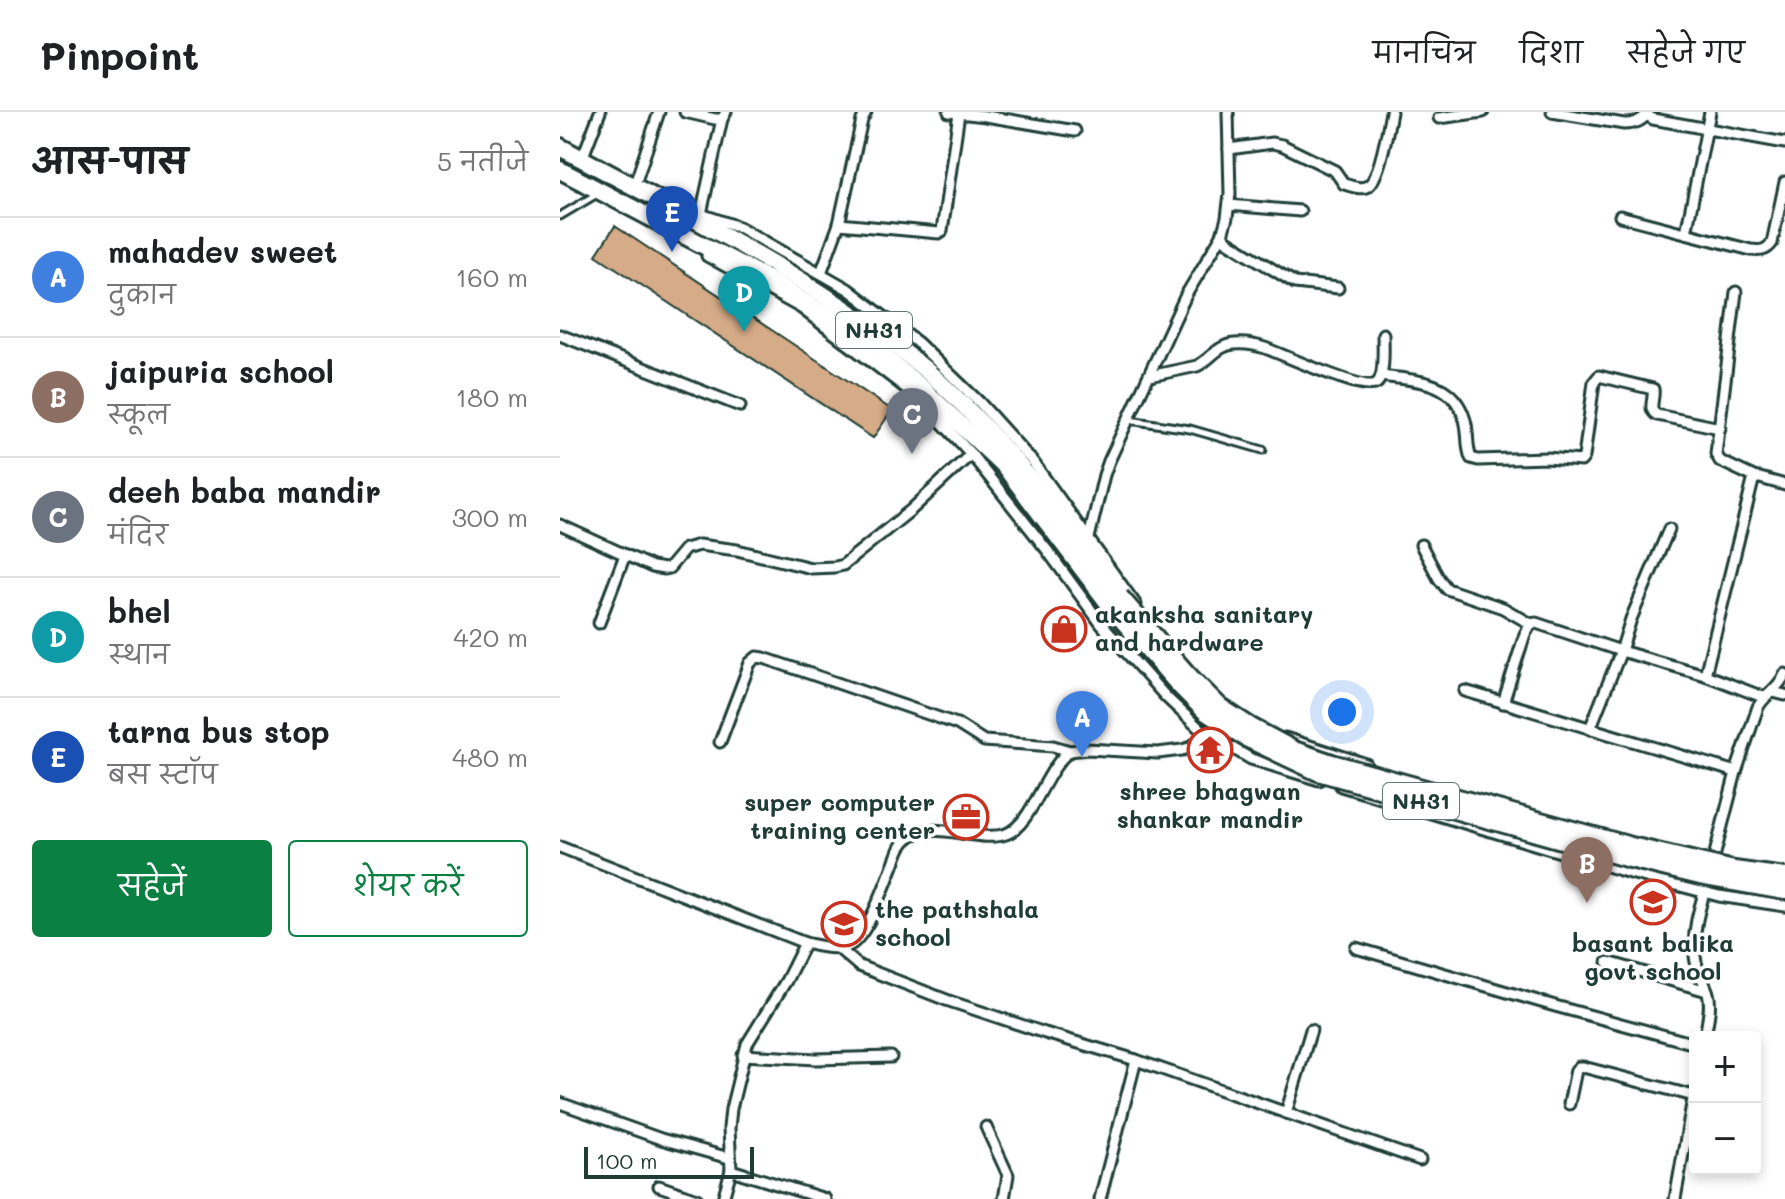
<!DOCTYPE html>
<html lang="hi">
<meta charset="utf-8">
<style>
body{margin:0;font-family:Mali,"Playpen Sans Deva",sans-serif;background:#f2f2f2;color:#202124}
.controls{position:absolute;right:24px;bottom:24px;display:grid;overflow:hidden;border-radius:8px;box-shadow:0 4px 12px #0003}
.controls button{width:72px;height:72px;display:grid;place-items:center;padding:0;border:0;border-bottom:2px solid #e0e0e0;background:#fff;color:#202124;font:40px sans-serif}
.scale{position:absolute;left:24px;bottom:20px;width:170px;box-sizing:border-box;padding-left:8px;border:4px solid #1f3d34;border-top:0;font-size:22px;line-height:28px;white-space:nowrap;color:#1f3d34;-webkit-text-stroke:6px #fff;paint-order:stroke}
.you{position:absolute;left:782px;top:600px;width:28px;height:28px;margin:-20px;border:6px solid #fff;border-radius:50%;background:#1a73e8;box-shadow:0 0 0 12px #1a73e833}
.badge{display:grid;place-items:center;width:52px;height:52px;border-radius:50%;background:#0b8043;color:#fff;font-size:26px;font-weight:700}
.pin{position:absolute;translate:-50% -66px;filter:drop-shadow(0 2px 4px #0008)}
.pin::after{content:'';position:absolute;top:42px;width:28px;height:24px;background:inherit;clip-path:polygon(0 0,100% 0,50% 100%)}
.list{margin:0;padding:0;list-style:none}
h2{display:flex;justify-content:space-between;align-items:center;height:104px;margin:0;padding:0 32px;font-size:34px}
h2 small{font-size:26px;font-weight:400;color:#757577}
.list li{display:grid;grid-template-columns:52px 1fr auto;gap:24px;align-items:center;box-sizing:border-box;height:120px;padding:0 32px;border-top:2px solid #e0e0e0}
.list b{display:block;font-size:30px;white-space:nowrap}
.list p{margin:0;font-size:26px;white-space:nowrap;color:#757577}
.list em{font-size:26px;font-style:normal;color:#757577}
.actions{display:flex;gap:16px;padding:24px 32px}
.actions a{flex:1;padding:18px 0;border:2px solid #0b8043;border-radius:8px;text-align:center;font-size:28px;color:#0b8043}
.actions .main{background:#0b8043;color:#fff}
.map{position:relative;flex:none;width:1225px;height:1087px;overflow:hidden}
header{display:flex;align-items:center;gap:48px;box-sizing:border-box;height:112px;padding:0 40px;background:#fff;border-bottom:2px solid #e0e0e0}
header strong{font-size:38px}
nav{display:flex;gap:44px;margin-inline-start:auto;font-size:28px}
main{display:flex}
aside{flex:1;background:#fff}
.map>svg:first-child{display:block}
.building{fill:#d6ab87;stroke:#1f3d34;stroke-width:2}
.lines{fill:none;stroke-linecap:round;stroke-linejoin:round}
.lane-casing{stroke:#1f3d34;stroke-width:11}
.street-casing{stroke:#1f3d34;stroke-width:15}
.highway-casing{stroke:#1f3d34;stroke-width:22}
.lane{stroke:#fff;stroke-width:5}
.street{stroke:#fff;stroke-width:9}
.highway{stroke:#fff;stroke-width:16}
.highway-bridge-casing{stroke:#1f3d34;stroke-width:22;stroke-linecap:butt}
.highway-bridge{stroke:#fff;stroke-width:16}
.labels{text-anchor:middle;stroke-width:7;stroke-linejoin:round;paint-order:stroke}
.shield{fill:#fff;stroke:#627771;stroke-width:2}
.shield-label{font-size:22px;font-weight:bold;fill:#1f3d34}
.poi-label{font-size:24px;font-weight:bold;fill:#1f3d34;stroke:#fff;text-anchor:start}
</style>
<header>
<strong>Pinpoint</strong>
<nav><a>मानचित्र</a><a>दिशा</a><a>सहेजे गए</a></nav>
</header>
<main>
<aside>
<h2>आस-पास<small>5 नतीजे</small></h2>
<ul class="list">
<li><span class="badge" style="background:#3f7fe0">A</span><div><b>mahadev sweet</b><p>दुकान</p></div><em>160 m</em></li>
<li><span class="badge" style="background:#8d6e63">B</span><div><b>jaipuria school</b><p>स्कूल</p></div><em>180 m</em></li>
<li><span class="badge" style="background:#6b7280">C</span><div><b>deeh baba mandir</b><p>मंदिर</p></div><em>300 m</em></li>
<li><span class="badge" style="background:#0f9aa8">D</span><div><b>bhel</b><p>स्थान</p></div><em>420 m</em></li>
<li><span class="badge" style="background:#1a4fb4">E</span><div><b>tarna bus stop</b><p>बस स्टॉप</p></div><em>480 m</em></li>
</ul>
<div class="actions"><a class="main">सहेजें</a><a>शेयर करें</a></div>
</aside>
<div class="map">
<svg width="1225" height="1087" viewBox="0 0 1225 1087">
<rect width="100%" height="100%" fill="#fff"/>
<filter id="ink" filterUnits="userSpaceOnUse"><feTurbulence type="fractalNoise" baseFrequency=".0125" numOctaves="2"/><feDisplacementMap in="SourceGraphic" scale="16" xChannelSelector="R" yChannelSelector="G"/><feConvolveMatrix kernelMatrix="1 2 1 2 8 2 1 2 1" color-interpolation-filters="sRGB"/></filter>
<g filter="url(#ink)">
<polygon class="building" points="55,114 332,298 313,326 36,143"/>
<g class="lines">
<g class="lane-casing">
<g id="lane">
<polyline points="0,104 37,82"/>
<polyline points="569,308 630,317 703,338"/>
</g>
</g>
<g class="street-casing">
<g id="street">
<polyline points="125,0 155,7 162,7 166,0"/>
<polyline points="389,0 426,4 515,19"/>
<path d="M 992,0 L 1064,12 C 1074,12 1079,10 1087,3"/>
<polyline points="1086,0 1087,3 1093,7 1225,31"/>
<polyline points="879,6 923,0"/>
<path d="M 669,37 L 712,31 L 722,33 L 775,59 L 784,72 C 792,74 802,79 809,73 C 820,64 828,16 831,0"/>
<polyline points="22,47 40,0"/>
<polyline points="74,75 99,0"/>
<polyline points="669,93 740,99"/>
<polyline points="132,99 179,115 288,177 358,231 420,291 473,350 576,493"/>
<polyline points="141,102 162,7"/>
<path d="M 1060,104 L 1191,138 C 1201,139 1206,139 1212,131 L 1225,70"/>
<polyline points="279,112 379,121 382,119 399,1"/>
<polyline points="1126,121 1150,0"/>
<polyline points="662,123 667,129 735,171 778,176"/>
<polyline points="147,144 241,196 360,287 411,342 487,438 542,513 606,585 640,617 691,647 759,668"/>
<polyline points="261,161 279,112 302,8 306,0"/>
<polyline points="1176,180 1156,342 1160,349 1196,366"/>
<polyline points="0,223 180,294"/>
<path d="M 590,264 L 637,254 C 650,248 658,233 674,232 C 684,231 696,233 705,236 C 722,242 806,281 817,271 C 825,265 823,232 823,222"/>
<path d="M 821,264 C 856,269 893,267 905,308 C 909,321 906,334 911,346 L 918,348 L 987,346 L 1021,349 L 1024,345 L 1034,270 L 1039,264 L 1093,277 C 1095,287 1087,297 1097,303 L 1160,316"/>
<polyline points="0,413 92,455 104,457 109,456 125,437 139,433 177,438 251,456 275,455 283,453 351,398 411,342"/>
<polyline points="529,426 544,363 549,349 626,183 662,123 667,106 670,82 668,0"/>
<polyline points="861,433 879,467 887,477 943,496 971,512"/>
<polyline points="39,511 65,443"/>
<polyline points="1145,563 1193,369 1196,366 1200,366 1225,373"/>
<polyline points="905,579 1176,660"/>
<polyline points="1213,580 1225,583"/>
<polyline points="943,591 965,522 971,512 976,511 1061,539 1145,563 1203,585"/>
<polyline points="1030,617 1061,539 1071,507 1109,417"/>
<polyline points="725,626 806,652"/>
<polyline points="160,630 190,551 197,545 204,546 397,612 424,629 493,634 510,639"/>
<polyline points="781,674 1070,761 1159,784 1225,794"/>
<path d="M 0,735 L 245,831 C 259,834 276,839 290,833 C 310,822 330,759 340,736 C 360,699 414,733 446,722 C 473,712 485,656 510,639 L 527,637 L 598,641 L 622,638 L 629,636 L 640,628 L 659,607"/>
<path d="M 1151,757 L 1176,660 L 1198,595 C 1206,581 1217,579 1225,562"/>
<polyline points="278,836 299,854 389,889 485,921 576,948 860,1048"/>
<polyline points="796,836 995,894 1135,932"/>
<polyline points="1048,850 1147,879"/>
<path d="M 1145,925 C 1147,911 1152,894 1148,881 C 1144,868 1136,858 1135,844 C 1132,821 1139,797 1146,775"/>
<polyline points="183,943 256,947 331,945"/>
<polyline points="0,991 101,1027 169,1046"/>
<polyline points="1009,992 1016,958 1019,955 1023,955 1134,984"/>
<polyline points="726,1001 751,918"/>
<polyline points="426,1015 448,1063 444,1087"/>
<polyline points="171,1058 265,1087"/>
<polyline points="99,1074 137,1087"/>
<polyline points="163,1087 171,1058 169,1016 171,997 187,932 226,869 245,831"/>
<polyline points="540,1087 576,948"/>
<polyline points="1115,1087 1134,981"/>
</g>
</g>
<g class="highway-casing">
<g id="highway">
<path d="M 0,35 C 125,103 259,167 367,259 C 443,325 501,405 560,485"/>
<polyline points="0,58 215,171 272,207 321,242 363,277 445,355 552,496"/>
</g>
</g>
<use href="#lane" class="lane"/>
<use href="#street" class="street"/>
<use href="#highway" class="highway"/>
<g class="highway-bridge-casing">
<g id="highway-bridge">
<polyline points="560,485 628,563 660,595 691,615 734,638 772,651 1071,734 1174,758 1225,765"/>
<polyline points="552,496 617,571 646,600 686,626 758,660 1066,746 1140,764 1225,779"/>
</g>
</g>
<use href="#highway-bridge" class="highway-bridge"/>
</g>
</g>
<defs>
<g id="shop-ring" transform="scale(2.3)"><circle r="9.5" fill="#fff" stroke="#c8321e" stroke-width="1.5"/><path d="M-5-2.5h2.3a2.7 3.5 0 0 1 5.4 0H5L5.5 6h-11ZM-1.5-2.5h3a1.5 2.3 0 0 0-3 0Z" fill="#c8321e"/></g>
<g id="temple-ring" transform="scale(2.3)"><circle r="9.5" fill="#fff" stroke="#c8321e" stroke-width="1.5"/><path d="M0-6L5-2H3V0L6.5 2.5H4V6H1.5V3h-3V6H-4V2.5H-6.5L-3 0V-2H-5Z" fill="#c8321e"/></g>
<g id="office-ring" transform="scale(2.3)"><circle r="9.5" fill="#fff" stroke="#c8321e" stroke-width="1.5"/><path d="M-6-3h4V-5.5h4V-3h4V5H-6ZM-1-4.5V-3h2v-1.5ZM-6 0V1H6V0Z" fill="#c8321e"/></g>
<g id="school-ring" transform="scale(2.3)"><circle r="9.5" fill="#fff" stroke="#c8321e" stroke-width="1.5"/><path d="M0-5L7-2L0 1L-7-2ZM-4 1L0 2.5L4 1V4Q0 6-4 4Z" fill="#c8321e"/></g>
</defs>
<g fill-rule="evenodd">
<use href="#shop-ring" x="504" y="517"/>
<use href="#temple-ring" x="650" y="638"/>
<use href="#office-ring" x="406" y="705"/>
<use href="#school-ring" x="1093" y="790"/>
<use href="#school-ring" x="284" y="812"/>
</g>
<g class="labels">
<g class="shield">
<rect x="276" y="200" width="76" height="36" rx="6"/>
<rect x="823" y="671" width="76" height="36" rx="6"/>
</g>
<g class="shield-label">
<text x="314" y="226">NH31</text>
<text x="861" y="697">NH31</text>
</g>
<g class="poi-label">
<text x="535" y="511">akanksha sanitary<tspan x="535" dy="28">and hardware</tspan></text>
<text x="650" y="688" text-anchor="middle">shree bhagwan<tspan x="650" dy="28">shankar mandir</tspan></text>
<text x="375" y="699" text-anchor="end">super computer<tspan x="375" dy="28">training center</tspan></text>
<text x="315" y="806">the pathshala<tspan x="315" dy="28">school</tspan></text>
<text x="1093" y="840" text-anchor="middle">basant balika<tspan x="1093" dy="28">govt school</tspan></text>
</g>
</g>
</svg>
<div class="controls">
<button>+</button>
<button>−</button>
</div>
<div class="scale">100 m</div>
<div class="you"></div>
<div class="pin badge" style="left:522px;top:645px;background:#3f7fe0">A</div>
<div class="pin badge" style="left:1027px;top:791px;background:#8d6e63">B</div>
<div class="pin badge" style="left:352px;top:342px;background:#6b7280">C</div>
<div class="pin badge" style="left:184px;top:220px;background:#0f9aa8">D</div>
<div class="pin badge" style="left:112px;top:140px;background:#1a4fb4">E</div>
</div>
</main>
